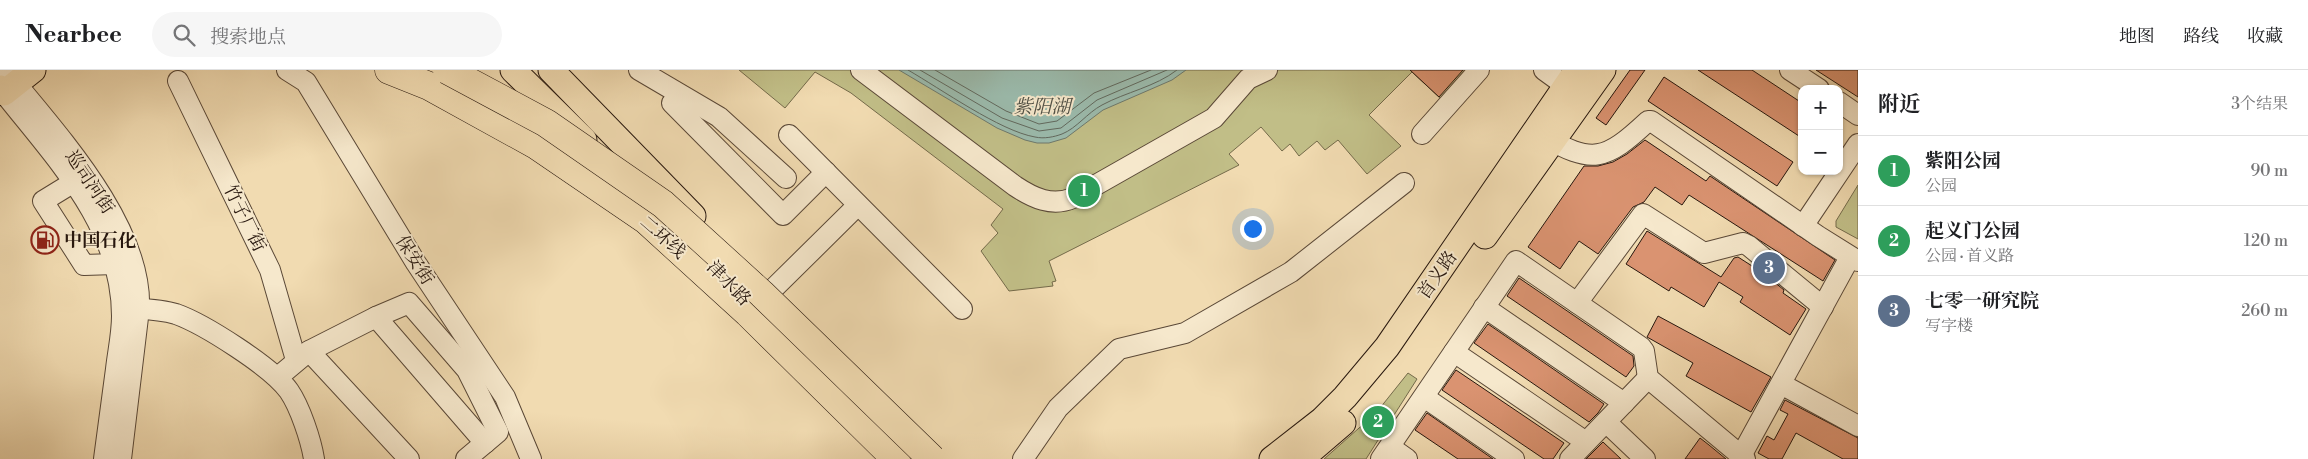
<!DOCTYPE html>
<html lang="zh">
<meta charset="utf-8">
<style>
body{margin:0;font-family:"Libre Bodoni","Noto Serif SC",serif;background:#f6f6f6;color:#202124}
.controls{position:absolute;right:15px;top:15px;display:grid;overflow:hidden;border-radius:10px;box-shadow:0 1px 4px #0004}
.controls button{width:45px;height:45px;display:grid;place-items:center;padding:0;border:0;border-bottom:1px solid #e0e0e0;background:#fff;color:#202124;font:25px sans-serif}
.you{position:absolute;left:1252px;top:158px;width:18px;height:18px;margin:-12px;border:4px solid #fff;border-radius:50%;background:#1a73e8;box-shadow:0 0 0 8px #1a73e833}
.badge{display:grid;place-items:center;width:32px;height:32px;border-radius:50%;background:#d93025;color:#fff;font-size:16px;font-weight:700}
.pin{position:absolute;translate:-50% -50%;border:2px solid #fff;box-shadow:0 1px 5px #0006}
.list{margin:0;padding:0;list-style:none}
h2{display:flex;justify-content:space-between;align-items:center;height:65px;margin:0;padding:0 20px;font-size:21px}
h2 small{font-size:16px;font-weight:400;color:#757577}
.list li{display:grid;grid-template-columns:32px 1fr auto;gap:15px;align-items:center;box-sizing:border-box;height:70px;padding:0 20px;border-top:1px solid #e0e0e0}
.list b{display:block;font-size:19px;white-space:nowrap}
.list p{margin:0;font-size:16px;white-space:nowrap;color:#757577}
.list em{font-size:16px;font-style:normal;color:#757577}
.icon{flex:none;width:28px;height:28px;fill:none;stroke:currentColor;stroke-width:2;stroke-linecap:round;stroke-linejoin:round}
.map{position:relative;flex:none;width:1858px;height:389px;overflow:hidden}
header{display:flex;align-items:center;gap:30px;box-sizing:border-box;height:70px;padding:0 25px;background:#fff;border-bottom:1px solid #e0e0e0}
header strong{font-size:24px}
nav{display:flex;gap:28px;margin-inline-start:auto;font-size:18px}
.search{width:350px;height:45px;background:#f6f6f6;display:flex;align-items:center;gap:12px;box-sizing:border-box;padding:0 18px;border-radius:28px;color:#757577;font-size:19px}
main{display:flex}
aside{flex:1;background:#fff}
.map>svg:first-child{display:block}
.green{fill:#c1be87;stroke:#746a4a}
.water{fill:#9bbbad;stroke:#6d796d}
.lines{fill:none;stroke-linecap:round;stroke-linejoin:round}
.shore{stroke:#61695e;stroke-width:1}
.building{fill:#da9371;stroke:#27170e}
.minor-casing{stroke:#5a4837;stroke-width:22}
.major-casing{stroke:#27170e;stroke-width:27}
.highway-casing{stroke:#27170e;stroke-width:29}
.minor{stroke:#f6e8cc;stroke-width:20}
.major{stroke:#f1dbb1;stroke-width:25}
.highway{stroke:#f1dbb1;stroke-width:28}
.highway-bridge-casing{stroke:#27170e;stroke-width:29;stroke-linecap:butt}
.highway-bridge{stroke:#f1dbb1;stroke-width:28}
.labels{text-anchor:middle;stroke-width:4;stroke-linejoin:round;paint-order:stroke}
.street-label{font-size:18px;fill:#27170e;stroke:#f6e8cc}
.poi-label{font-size:18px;font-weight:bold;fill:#27170e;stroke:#f6e8cc;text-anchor:start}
.water-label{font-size:19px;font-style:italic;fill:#505046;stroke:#f6e8cc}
</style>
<header>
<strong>Nearbee</strong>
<div class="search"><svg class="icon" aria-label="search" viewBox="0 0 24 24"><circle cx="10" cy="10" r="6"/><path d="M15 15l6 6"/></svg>搜索地点</div>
<nav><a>地图</a><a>路线</a><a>收藏</a></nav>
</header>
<main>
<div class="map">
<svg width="1858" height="389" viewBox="0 0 1858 389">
<rect width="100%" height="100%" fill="#f1dbb1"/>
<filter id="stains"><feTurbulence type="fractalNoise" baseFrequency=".004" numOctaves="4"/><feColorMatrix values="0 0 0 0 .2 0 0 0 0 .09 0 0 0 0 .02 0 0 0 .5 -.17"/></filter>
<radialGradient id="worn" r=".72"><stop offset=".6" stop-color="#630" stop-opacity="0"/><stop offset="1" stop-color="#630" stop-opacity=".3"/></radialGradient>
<g class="green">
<polygon points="739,0 1468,0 1441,29 1412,2 1369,45 1401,76 1367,104 1338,70 1325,80 1317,71 1299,86 1290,74 1282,81 1261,57 1229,84 1239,95 1049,191 1056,211 1052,212 1053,216 1009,221 981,181 998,163 991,155 1003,139 851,23 815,2 785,38"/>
<polygon points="1858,115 1858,169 1836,157 1836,151"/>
<polygon points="1408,303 1417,309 1366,389 1324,389 1376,343"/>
</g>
<polygon class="water" points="899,0 1186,0 1172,10 1103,40 1066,68 1049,73 1037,73 1025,70 997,58"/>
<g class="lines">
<g class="shore">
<path d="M 908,0 C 941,19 1000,61 1035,67 C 1044,69 1054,67 1062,64 C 1077,58 1087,43 1102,35 C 1126,22 1155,17 1177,0"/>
<polyline points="920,0 1002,48 1039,61 1061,58 1097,30 1167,0"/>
<polyline points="935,0 1006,41 1039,54 1057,51 1094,23 1151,0"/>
</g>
</g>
<g class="building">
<polygon points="1410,0 1463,0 1439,27"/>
<polygon points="1630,0 1645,0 1606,55 1596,48"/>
<polygon points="1698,0 1752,0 1802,33 1802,68"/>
<polygon points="1816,0 1858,0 1858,27"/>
<polygon points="1664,7 1793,92 1777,116 1648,31"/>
<polygon points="1645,70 1706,111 1710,106 1835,190 1823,211 1689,125 1682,135 1655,117 1644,132 1633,137 1598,184 1579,171 1560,199 1528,177 1584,96 1598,96 1613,92 1627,84"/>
<polygon points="1647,161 1721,207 1734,188 1738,187 1763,203 1784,220 1783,223 1806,239 1790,265 1740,232 1743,227 1719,212 1704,237 1671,217 1669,221 1626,194"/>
<polygon points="1519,208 1633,286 1634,296 1626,307 1507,226"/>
<polygon points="1658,246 1771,307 1751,342 1686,306 1693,293 1647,267"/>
<polygon points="1488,254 1604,334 1598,343 1589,352 1474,273"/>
<polygon points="1456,300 1564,373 1553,389 1544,389 1442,320"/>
<polygon points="1785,330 1858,368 1858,389 1843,389 1796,363 1782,389 1769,389 1758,383 1767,366 1774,370 1788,344 1780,340"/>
<polygon points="1427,343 1493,389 1458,389 1415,360"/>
<polygon points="1700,368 1709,375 1726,389 1685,389"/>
<polygon points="1603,372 1621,389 1586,389"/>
</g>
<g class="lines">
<g class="minor-casing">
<g id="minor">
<path d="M 5,0 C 55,62 143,155 139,239 L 121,389"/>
<polyline points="287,0 306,12 416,193 505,327 531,389"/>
<polyline points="639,0 719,47 786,108"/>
<path d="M 861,0 L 1015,116 C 1033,128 1052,137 1073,128 L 1214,48 L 1248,9 L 1267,0"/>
<polyline points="1544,0 1566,16"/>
<polyline points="1790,0 1819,19"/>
<polyline points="178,11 270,200 296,290"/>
<path d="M 4,23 C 56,89 122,156 122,246 C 122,264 118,281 116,299 C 112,329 108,359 104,389"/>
<polyline points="1839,32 1858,45"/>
<polyline points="672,33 783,145 826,102"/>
<polyline points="1422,64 1479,0"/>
<polyline points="789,65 962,239"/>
<path d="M 1541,65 C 1593,95 1605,91 1648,51 L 1651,51 L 1818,166 L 1858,191"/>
<polyline points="74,112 43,131 84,195 115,194"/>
<polyline points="1803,156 1858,74"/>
<polyline points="769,223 858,135"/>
<polyline points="1577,233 1643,144 1704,183 1743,173 1749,176 1823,237"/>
<polyline points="1484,237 1624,333"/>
<path d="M 127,238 C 143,239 160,239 176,244 C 204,254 272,297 289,321 C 300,337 311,370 314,389"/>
<polyline points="376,247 409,233 467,300 498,362 485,373"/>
<polyline points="309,281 409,389"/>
<polyline points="1454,282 1586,372"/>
<polyline points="278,307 309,281 376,247 485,373 466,389"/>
<polyline points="1781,314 1858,356"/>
<polyline points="1424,327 1514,389"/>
<polyline points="1606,352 1645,389"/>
<polyline points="1390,377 1407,389"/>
<polyline points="1741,386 1850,187"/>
<polyline points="1023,389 1058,338 1119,279 1185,263 1291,202 1404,113"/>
<polyline points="1381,389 1516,191 1641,277 1644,281 1648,308 1745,389"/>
<polyline points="1570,389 1648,308"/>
</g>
</g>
<g class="major-casing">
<g id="major">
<polyline points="513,0 584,70"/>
<polyline points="551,0 693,146"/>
<polyline points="0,18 4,23 33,0"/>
<polyline points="1485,166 1603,0"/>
<polyline points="1272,389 1322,350 1345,327 1387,277 1577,0"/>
<polyline points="1301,389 1343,353"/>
</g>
</g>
<g class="highway-casing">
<polyline id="highway" points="389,0 429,16 536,75 646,150 748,243 896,389"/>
</g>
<use href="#minor" class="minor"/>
<use href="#major" class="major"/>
<use href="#highway" class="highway"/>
<g class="highway-bridge-casing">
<polyline id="highway-bridge" points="447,0 546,53 663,134 762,224 932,389"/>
</g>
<use href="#highway-bridge" class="highway-bridge"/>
</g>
<defs>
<g id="fuel-ring" transform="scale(1.4375)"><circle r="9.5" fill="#f6e8cc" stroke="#8f2418" stroke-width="1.5"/><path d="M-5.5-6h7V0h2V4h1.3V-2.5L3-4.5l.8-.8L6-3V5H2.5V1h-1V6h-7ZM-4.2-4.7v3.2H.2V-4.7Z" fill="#8f2418"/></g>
</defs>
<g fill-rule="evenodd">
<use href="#fuel-ring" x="45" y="170"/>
</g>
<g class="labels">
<g class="street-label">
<text transform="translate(90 112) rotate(56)" y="6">巡司河街</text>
<text transform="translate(245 148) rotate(64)" y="6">竹子厂街</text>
<text transform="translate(663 167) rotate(41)" y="6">二环线</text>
<text transform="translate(415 190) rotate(58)" y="6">保安街</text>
<text transform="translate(1437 205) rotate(-55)" y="6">首义路</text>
<text transform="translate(729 213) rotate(46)" y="6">津水路</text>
</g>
<g class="poi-label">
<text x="64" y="176">中国石化</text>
</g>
<g class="water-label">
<text x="1042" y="43">紫阳湖</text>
</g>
</g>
<rect width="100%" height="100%" filter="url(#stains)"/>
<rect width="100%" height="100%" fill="url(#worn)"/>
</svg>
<div class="controls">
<button>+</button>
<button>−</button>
</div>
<div class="you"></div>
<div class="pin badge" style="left:1084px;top:121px;background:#2e9e5b">1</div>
<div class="pin badge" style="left:1378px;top:352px;background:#2e9e5b">2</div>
<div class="pin badge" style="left:1769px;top:198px;background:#5c6f8a">3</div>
</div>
<aside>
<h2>附近<small>3个结果</small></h2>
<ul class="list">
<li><span class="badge" style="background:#2e9e5b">1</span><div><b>紫阳公园</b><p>公园</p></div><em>90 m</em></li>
<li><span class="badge" style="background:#2e9e5b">2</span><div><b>起义门公园</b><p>公园 · 首义路</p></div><em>120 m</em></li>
<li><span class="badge" style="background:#5c6f8a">3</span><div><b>七零一研究院</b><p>写字楼</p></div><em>260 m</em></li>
</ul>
</aside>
</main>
